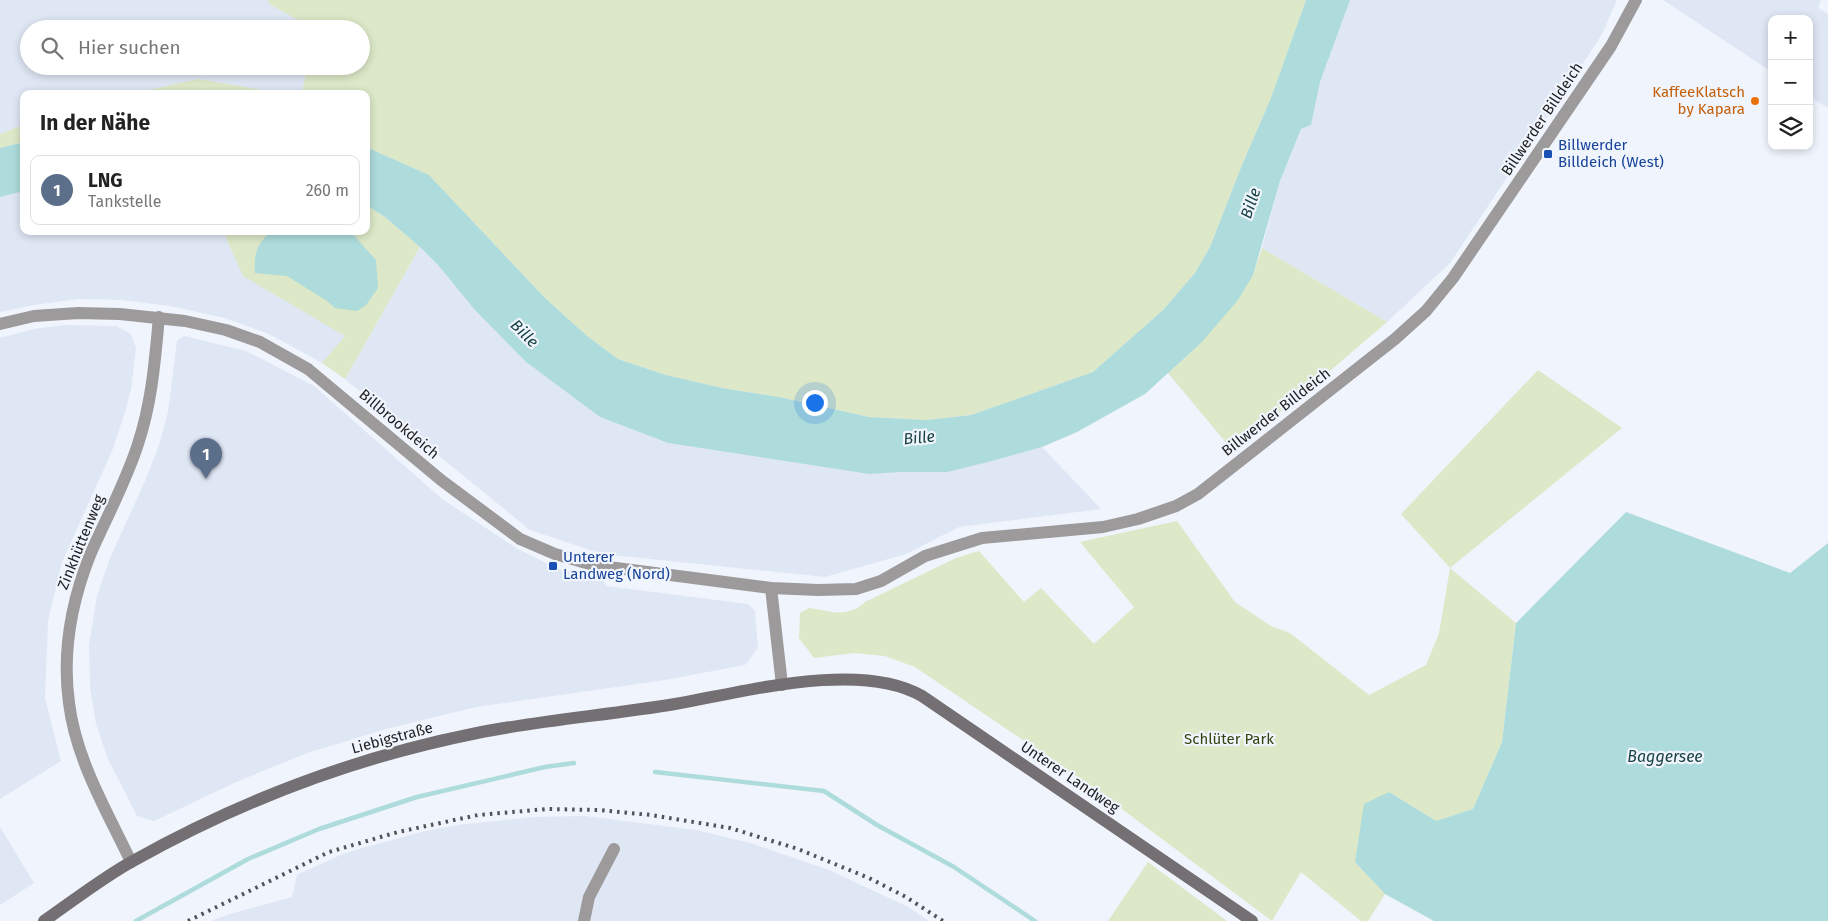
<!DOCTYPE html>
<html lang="de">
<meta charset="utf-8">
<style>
body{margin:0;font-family:"Fira Sans",sans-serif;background:#f6f6f6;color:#222}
.controls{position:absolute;right:15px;top:15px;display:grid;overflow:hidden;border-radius:10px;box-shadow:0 2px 8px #0003}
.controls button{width:45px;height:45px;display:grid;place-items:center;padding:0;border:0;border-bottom:1px solid #e0e0e0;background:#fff;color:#222;font:25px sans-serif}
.you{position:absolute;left:814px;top:402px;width:18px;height:18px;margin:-12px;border:4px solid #fff;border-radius:50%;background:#1a73e8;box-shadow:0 0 0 8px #1a73e833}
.badge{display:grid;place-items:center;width:32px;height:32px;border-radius:50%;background:#9e379a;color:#fff;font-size:16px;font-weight:700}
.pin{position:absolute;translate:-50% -41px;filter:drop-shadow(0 1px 2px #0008)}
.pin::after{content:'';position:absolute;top:26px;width:18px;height:15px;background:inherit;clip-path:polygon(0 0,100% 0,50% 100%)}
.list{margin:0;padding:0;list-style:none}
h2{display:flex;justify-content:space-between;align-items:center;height:65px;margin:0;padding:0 20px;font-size:21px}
h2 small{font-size:16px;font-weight:400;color:#767676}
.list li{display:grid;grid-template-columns:32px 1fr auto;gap:15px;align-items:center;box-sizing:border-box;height:70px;margin:0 10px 10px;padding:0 10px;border:1px solid #e0e0e0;border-radius:10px}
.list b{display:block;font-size:19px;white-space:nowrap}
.list p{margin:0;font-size:16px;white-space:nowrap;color:#767676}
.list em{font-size:16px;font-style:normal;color:#767676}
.icon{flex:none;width:28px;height:28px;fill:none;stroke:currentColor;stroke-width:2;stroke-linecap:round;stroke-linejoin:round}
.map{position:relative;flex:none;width:1828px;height:921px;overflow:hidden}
.search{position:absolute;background:#fff;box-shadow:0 2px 8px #0003;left:20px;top:20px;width:350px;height:55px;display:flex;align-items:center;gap:12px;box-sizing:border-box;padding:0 18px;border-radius:28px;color:#767676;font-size:19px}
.panel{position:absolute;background:#fff;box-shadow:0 2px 8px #0003;left:20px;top:90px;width:350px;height:145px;border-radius:10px}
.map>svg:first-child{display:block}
.built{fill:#dfe6f4}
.green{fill:#dce8c7}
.water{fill:#aedbdb}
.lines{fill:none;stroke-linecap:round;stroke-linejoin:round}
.stream{stroke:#aedbdb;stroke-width:4.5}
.minor{stroke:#9d9a9c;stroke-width:12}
.tertiary{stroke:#9d9a9c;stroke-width:12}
.secondary{stroke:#736f72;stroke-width:12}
.rail{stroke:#515457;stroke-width:4;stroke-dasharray:2.5 5;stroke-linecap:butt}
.food-dot{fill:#e8710a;stroke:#f0f4fc;stroke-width:2}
.transit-dot{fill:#1a4fb4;stroke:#f0f4fc;stroke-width:2}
.labels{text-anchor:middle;stroke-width:4.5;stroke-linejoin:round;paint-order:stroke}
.food-label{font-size:15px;fill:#c56008;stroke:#f0f4fc;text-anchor:end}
.street-label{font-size:15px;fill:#1d1f21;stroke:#f0f4fc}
.transit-label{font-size:15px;fill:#164399;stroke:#f0f4fc;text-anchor:start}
.park-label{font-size:15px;fill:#35430f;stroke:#f0f4fc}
.water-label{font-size:16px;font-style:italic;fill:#184243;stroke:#f0f4fc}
</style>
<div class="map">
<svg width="1828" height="921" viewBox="0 0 1828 921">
<rect width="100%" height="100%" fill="#f0f4fc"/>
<g class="built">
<polygon points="0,0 267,0 271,5 314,29 29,29 29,66 307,66 302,94 287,94 198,79 131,94 24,94 24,125 0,134"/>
<polygon points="1350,0 1617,0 1601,36 1450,263 1387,322 1262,248 1280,181 1301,129 1311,125 1320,82"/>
<polygon points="1663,0 1821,0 1818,8 1828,14 1828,108 1809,96 1809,19 1772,19 1772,72"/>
<polygon points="24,191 24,231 223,231 244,276 346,336 322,363 269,334 225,318 170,306 122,300 78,299 34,305 0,312 0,197"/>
<polygon points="420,247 438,265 474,309 526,362 600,417 668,443 869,474 992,461 1042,447 1101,509 959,527 906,554 825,577 602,554 530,530 345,379"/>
<polygon points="66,325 116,326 131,334 136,348 131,389 125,412 112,451 62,562 48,621 45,698 61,761 0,799 0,338 34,329"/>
<polygon points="184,336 246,351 314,386 442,499 516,548 558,569 603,579 606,586 748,604 755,611 758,648 745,665 665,680 476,707 386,729 307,753 234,783 154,821 137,816 108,759 96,724 90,687 89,645 97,596 110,558 146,479 159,445 168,412 177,341"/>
<polygon points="585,816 696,830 750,843 829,870 908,907 929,921 211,921 230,914 292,897 297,875 345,853 421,832 458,825 533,817"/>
<polygon points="0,827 34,883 0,905"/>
</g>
<g class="green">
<polygon points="267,0 1306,0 1271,98 1242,165 1210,247 1195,273 1163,310 1093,372 971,415 927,420 869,417 779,397 722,388 666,375 618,359 587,336 544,297 429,175 366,147 366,94 302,94 307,66 361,66 361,29 314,29 271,5"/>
<polygon points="198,79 287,94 131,94"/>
<polygon points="24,125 24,142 0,148 0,134"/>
<polygon points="366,205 385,217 420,247 345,379 322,363 345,336 243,276 223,231 366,231"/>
<polygon points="1262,248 1387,322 1289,406 1228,445 1168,373 1201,343 1253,275"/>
<path d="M 1538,370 L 1622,428 L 1450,568 L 1516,623 L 1502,742 L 1473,809 L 1436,821 L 1389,792 L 1355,862 L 1385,894 L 1368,921 L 1361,921 L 1301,872 L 1272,921 L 1091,786 L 915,667 L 885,656 L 854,653 L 814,658 L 799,638 L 800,613 L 809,608 C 831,611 847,619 865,602 L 956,558 L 979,551 L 1024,602 L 1041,588 L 1094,644 L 1134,607 L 1080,542 L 1177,521 L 1235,602 L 1271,626 L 1290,633 L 1369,695 L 1426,665 L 1439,633 L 1450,568 L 1401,514 Z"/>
<polygon points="1148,862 1227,921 1108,921"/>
</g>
<g class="water">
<polygon points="1306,0 1350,0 1320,82 1311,125 1301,129 1280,181 1253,275 1238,300 1201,343 1145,394 1077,432 1042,447 992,461 947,472 900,472 869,474 668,443 600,417 526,362 474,309 438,265 420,247 385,217 366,205 366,147 429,175 544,297 587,336 618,359 666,375 722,388 779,397 869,417 927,420 971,415 1093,372 1163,310 1195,273 1210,247 1242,165 1271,98"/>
<polygon points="24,142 24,191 0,197 0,148"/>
<path d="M 271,231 L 350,231 L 376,260 L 378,288 L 366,305 L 357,311 L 335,308 L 327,301 L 287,276 L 255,273 C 254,253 256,246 271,231 Z"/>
<polygon points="1626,512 1790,573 1828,543 1828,921 1434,921 1385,894 1355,862 1364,804 1389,792 1436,821 1473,809 1502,742 1516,623"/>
</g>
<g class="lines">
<g class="stream">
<polyline points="655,772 824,791 877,825 954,867 1035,921"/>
<polyline points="136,921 248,859 319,829 417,797 545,767 574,763"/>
</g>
<g class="minor">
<path d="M 131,862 C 107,811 76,760 69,703 C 62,652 71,603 90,555 C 106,518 126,482 138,444 C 152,402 155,360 159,317"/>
<polyline points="584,921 589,897 614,849"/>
</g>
<g class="tertiary">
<polyline points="0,324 34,316 78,313 120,314 185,321 226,330 260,342 308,369 441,480 520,539 555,554 593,565 771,588 818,590 856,589 881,581 925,556 982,538 1103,527 1138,519 1176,506 1198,494 1395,339 1426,311 1453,278 1611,46 1636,0"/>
<polyline points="771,588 782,685"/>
</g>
<path class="secondary" d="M 44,921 C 73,901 102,878 133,861 C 240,801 356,757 477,733 C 542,720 609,715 675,704 C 744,692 860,660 922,696 L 1252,921"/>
<polyline class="rail" points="188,921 329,852 398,832 478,815 547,809 599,810 651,815 730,828 798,849 869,878 906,897 943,921"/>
</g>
<circle class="food-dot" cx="1755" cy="101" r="5"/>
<g class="transit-dot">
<rect x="1543" y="149" width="10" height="10" rx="2.5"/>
<rect x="548" y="561" width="10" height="10" rx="2.5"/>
</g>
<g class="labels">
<g class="food-label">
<text x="1745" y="97">KaffeeKlatsch<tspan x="1745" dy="17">by Kapara</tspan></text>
</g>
<g class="street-label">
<text transform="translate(1542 119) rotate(-56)" y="5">Billwerder Billdeich</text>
<text transform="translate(1276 412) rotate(-38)" y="5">Billwerder Billdeich</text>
<text transform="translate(399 424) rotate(40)" y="5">Billbrookdeich</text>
<text transform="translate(81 542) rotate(-68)" y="5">Zinkhüttenweg</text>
<text transform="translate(392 738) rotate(-15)" y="5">Liebigstraße</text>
<text transform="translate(1070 777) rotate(34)" y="5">Unterer Landweg</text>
</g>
<g class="transit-label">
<text x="1558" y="150">Billwerder<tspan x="1558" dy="17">Billdeich (West)</tspan></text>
<text x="563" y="562">Unterer<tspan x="563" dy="17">Landweg (Nord)</tspan></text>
</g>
<g class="park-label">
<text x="1229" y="744">Schlüter Park</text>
</g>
<g class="water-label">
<text transform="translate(1250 203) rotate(-71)" y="6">Bille</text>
<text transform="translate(525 333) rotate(45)" y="6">Bille</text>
<text transform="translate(919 437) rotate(-6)" y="6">Bille</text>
<text x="1665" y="762">Baggersee</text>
</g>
</g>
</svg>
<div class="controls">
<button>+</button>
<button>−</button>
<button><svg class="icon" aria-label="layers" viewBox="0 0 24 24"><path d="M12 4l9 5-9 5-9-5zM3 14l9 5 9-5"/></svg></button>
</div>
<div class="you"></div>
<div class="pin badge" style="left:206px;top:479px;background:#5c6f8a">1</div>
<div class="search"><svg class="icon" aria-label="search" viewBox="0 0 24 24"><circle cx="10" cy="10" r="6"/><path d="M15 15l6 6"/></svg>Hier suchen</div>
<section class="panel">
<h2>In der Nähe<small></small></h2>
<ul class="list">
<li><span class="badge" style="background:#5c6f8a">1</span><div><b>LNG</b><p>Tankstelle</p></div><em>260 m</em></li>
</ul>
</section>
</div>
